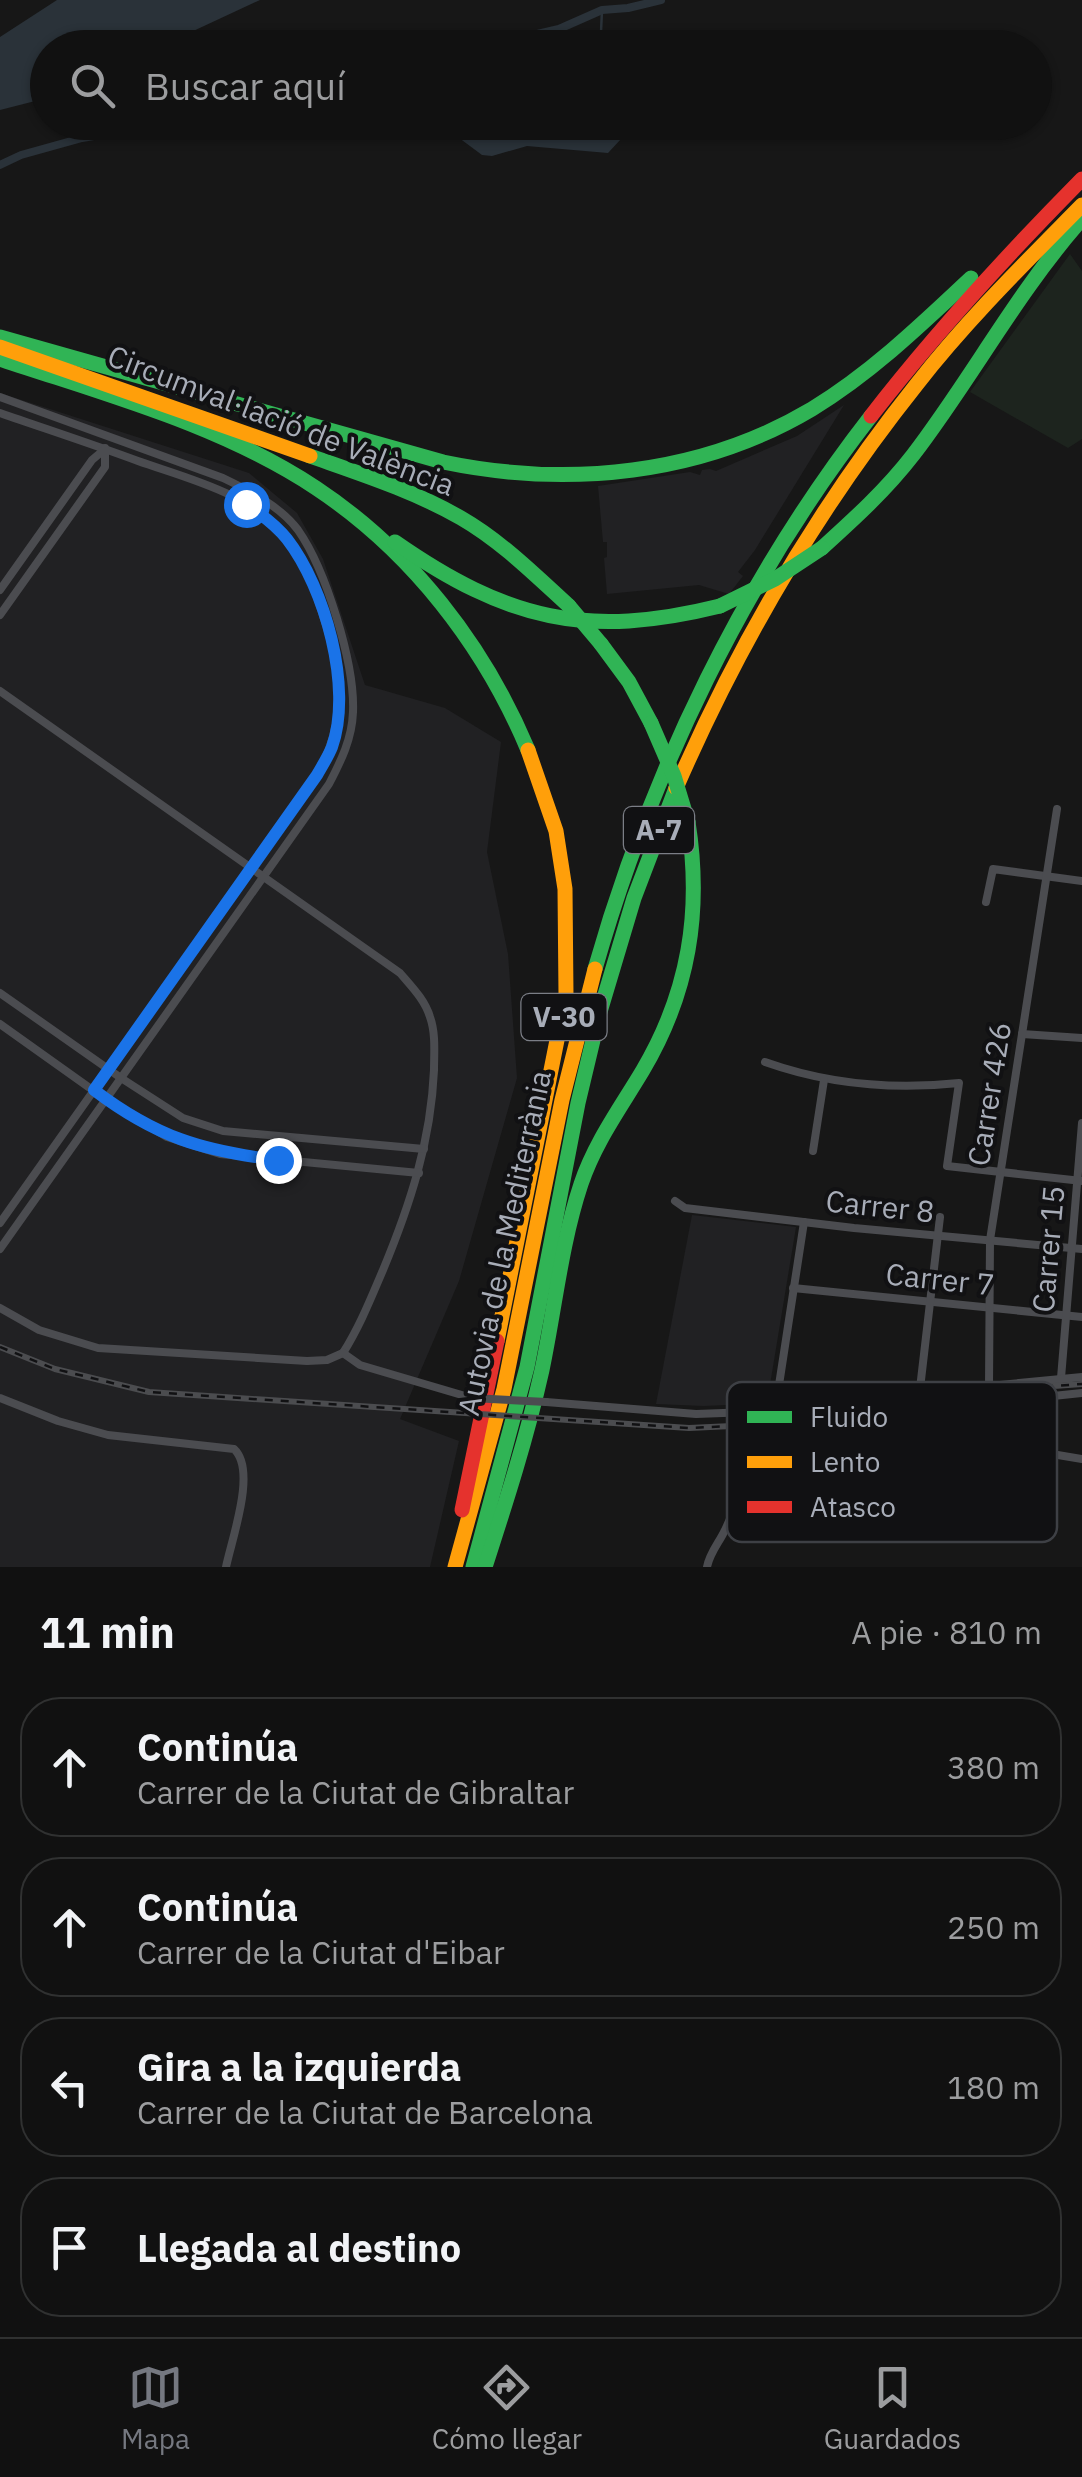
<!DOCTYPE html>
<html lang="es">
<meta charset="utf-8">
<style>
body{margin:0;font-family:"IBM Plex Sans",sans-serif;background:#1e1f1f;color:#f1f3f6}
.stop{position:absolute;width:30px;height:30px;margin:-22px;border:8px solid #1a73e8;border-radius:50%;background:#fff}
.stop.end{background:#1a73e8;border-color:#fff;box-shadow:0 2px 10px #0008}
.list{margin:0;padding:0;list-style:none}
h2{display:flex;justify-content:space-between;align-items:center;height:130px;margin:0;padding:0 40px;font-size:42px}
h2 small{font-size:32px;font-weight:400;color:#9c9d9f}
.list li{display:grid;grid-template-columns:65px 1fr auto;gap:30px;align-items:center;box-sizing:border-box;height:140px;margin:0 20px 20px;padding:0 20px;border:2px solid #303131;border-radius:40px}
.list b{display:block;font-size:38px;white-space:nowrap}
.list p{margin:0;font-size:32px;white-space:nowrap;color:#9c9d9f}
.list em{font-size:32px;font-style:normal;color:#9c9d9f}
.icon{flex:none;width:55px;height:55px;fill:none;stroke:currentColor;stroke-width:2;stroke-linecap:round;stroke-linejoin:round}
.map{position:relative;flex:none;width:1082px;height:1567px;overflow:hidden}
.search{position:absolute;background:#111;box-shadow:0 2px 8px #0004;left:30px;right:30px;top:30px;height:110px;display:flex;align-items:center;gap:25px;box-sizing:border-box;padding:0 35px;border-radius:55px;color:#9c9d9f;font-size:38px}
.sheet{height:770px;background:#111}
nav{display:flex;justify-content:space-around;align-items:center;box-sizing:border-box;height:140px;border-top:2px solid #303131;background:#111;font-size:28px;color:#9c9d9f}
nav a{display:grid;justify-items:center;gap:5px}
nav .on{color:#757880}
.map>svg:first-child{display:block}
.built{fill:#212123}
.green{fill:#1d241e}
.water{fill:#2a3239}
.lines{fill:none;stroke-linecap:round;stroke-linejoin:round}
.stream{stroke:#2a3239;stroke-width:2.5}
.canal{stroke:#2a3239;stroke-width:8}
.street{stroke:#4b4c50;stroke-width:8}
.fast{stroke:#30b455;stroke-width:15}
.slow{stroke:#ff9f0a;stroke-width:15}
.jam{stroke:#e5322d;stroke-width:15}
.rail-casing{stroke:#4b4c4f;stroke-width:6}
.rail{stroke:#111113;stroke-width:2.5;stroke-dasharray:8;stroke-linecap:butt}
.street-bridge{stroke:#4b4c50;stroke-width:8}
.fast-bridge{stroke:#30b455;stroke-width:15}
.route{stroke:#1a73e8;stroke-width:12}
.labels{text-anchor:middle;stroke-width:8;stroke-linejoin:round;paint-order:stroke}
.shield{fill:#111113;stroke:#7b7e86;stroke-width:2.5}
.shield-label{font-size:28px;font-weight:bold;fill:#a8adb8}
.street-label{font-size:30px;fill:#a8adb8;stroke:#111113}
.key{fill:#111113;stroke:#3e4045;stroke-width:2.5}
.key-label{font-size:28px;fill:#a8adb8}
</style>
<div class="map">
<svg width="1082" height="1567" viewBox="0 0 1082 1567">
<rect width="100%" height="100%" fill="#171717"/>
<g class="built">
<polygon points="0,393 249,473 297,513 323,559 365,685 445,708 501,742 487,852 508,954 517,1078 459,1281 400,1419 459,1441 430,1567 0,1567"/>
<polygon points="844,405 755,550 738,572 743,576 729,594 699,585 607,594 604,558 607,557 607,542 603,542 598,486 690,472 700,475 702,470 710,469 716,471 797,436"/>
<polygon points="692,1215 796,1227 767,1403 704,1406 656,1404"/>
</g>
<polygon class="green" points="1070,254 1082,271 1082,439 1068,448 970,392"/>
<g class="water">
<polygon points="57,0 260,0 159,47 48,48 47,98 0,110 0,37"/>
<polygon points="439,123 624,123 621,139 608,153 527,146 492,156 482,155"/>
</g>
<g class="lines">
<polyline class="stream" points="601,32 602,10"/>
<g class="canal">
<polyline points="402,48 457,35 533,35 559,29 602,10 628,8 661,0"/>
<polyline points="0,165 21,155 82,138 123,131 160,135 179,122"/>
</g>
<g class="street">
<path d="M 0,397 L 223,478 C 250,491 280,506 298,530 C 326,570 355,664 353,712 C 352,739 341,761 329,784 L 0,1249"/>
<path d="M 0,413 C 46,429 92,444 138,461 C 189,479 250,493 286,537 C 308,564 319,602 329,635 C 344,686 343,728 317,775 L 0,1223"/>
<polyline points="0,590 92,460 105,449"/>
<polyline points="0,615 105,467 105,448"/>
<path d="M 0,691 L 400,973 C 412,987 425,1000 430,1017 C 436,1034 434,1053 434,1070 C 431,1141 410,1205 383,1270 C 371,1298 360,1326 343,1353"/>
<polyline points="986,902 993,869 1082,881"/>
<polyline points="0,993 121,1078 183,1118 223,1131 424,1149"/>
<polyline points="0,1024 94,1091"/>
<polyline points="1022,1034 1082,1038"/>
<path d="M 765,1062 C 827,1084 893,1090 959,1083 L 947,1166 L 1082,1181"/>
<polyline points="105,1099 167,1137 220,1154 419,1173"/>
<polyline points="813,1151 824,1080"/>
<polyline points="675,1201 685,1208 854,1228 1082,1249"/>
<polyline points="793,1288 1082,1317"/>
<polyline points="0,1308 39,1330 98,1348 307,1361 327,1360 343,1353"/>
<polyline points="343,1353 360,1365 472,1398"/>
<polyline points="1061,1378 1082,1123"/>
<polyline points="989,1386 990,1240 1057,809"/>
<polyline points="919,1397 940,1217"/>
<path d="M 0,1398 L 58,1421 L 108,1435 L 234,1449 C 257,1470 232,1538 226,1567"/>
<polyline points="546,1402 696,1414 775,1411 794,1414 989,1386 1082,1377"/>
<polyline points="775,1411 804,1222"/>
<polyline points="1027,1450 1048,1428 1053,1396 1082,1393"/>
<path d="M 707,1567 C 710,1552 719,1543 725,1530 C 739,1502 743,1473 762,1447 L 825,1436 L 873,1443 L 1022,1449 L 1082,1459"/>
</g>
<g class="fast">
<path d="M 0,337 L 443,462 C 568,488 701,475 812,409 C 871,373 921,325 971,278"/>
<path d="M 0,359 C 107,395 221,425 316,488 C 411,551 484,645 528,750"/>
<path d="M 310,456 C 361,474 414,491 461,518 C 501,541 535,575 569,606"/>
<path d="M 395,542 C 507,620 587,639 720,606"/>
<path d="M 822,548 C 854,519 886,490 913,455 C 972,378 1017,292 1082,219"/>
<polyline points="601,644 629,682 651,723"/>
<path d="M 595,969 C 651,772 745,578 871,416"/>
<polyline points="473,1567 527,1367 578,1103 599,1015 634,898 676,788"/>
<path d="M 485,1567 C 506,1502 527,1437 542,1370 C 555,1308 561,1244 581,1184 C 595,1142 621,1107 643,1070 C 689,992 702,911 688,822"/>
</g>
<g class="slow">
<polyline points="0,347 310,456"/>
<path d="M 676,788 C 739,643 818,508 917,384 C 967,320 1025,263 1082,205"/>
<polyline points="497,1341 566,995 565,889 556,831 528,750"/>
<polyline points="455,1567 504,1389 562,1100 595,969"/>
</g>
<g class="jam">
<path d="M 871,416 C 936,332 1007,255 1082,179"/>
<polyline points="462,1510 497,1341"/>
</g>
<g class="rail-casing">
<polyline id="rail" points="0,1347 55,1369 149,1392 689,1428 775,1424 1040,1387 1082,1384"/>
</g>
<use href="#rail" class="rail"/>
<polyline class="street-bridge" points="472,1398 546,1402"/>
<g class="fast-bridge">
<polyline points="569,606 601,644"/>
<polyline points="720,606 775,579 822,548"/>
<polyline points="651,723 674,776 688,822"/>
</g>
</g>
<g class="lines">
<path class="route" d="M 246,504 C 261,514 276,525 287,539 C 325,588 353,688 332,747 C 328,757 322,766 317,775 L 94,1090 C 156,1137 202,1151 278,1160"/>
</g>
<g class="labels">
<g class="shield">
<rect x="624" y="807" width="70" height="46" rx="8"/>
<rect x="521.5" y="994" width="85" height="46" rx="8"/>
</g>
<g class="shield-label">
<text x="659" y="840">A-7</text>
<text x="564" y="1027">V-30</text>
</g>
<g class="street-label">
<text transform="translate(281 421) rotate(21)" y="10">Circumval·lació de València</text>
<text transform="translate(990 1094) rotate(-81)" y="10">Carrer 426</text>
<text transform="translate(880 1207) rotate(6)" y="10">Carrer 8</text>
<text transform="translate(505 1243) rotate(-78)" y="10">Autovia de la Mediterrània</text>
<text transform="translate(1049 1249) rotate(-85)" y="10">Carrer 15</text>
<text transform="translate(940 1280) rotate(6)" y="10">Carrer 7</text>
</g>
</g>
<rect x="727" y="1382" width="330" height="160" rx="15" class="key"/>
<rect x="747" y="1411" width="45" height="12" fill="#30b455"/>
<rect x="747" y="1456" width="45" height="12" fill="#ff9f0a"/>
<rect x="747" y="1501" width="45" height="12" fill="#e5322d"/>
<g class="key-label">
<text x="810" y="1427">Fluido</text>
<text x="810" y="1472">Lento</text>
<text x="810" y="1517">Atasco</text>
</g>
</svg>
<div class="stop" style="left:246px;top:504px"></div>
<div class="stop end" style="left:278px;top:1160px"></div>
<div class="search"><svg class="icon" aria-label="search" viewBox="0 0 24 24"><circle cx="10" cy="10" r="6"/><path d="M15 15l6 6"/></svg>Buscar aquí</div>
</div>
<section class="sheet">
<h2>11 min<small>A pie · 810 m</small></h2>
<ul class="list">
<li><svg class="icon" aria-label="ahead" viewBox="0 0 24 24"><path d="M12 20V5M6 11l6-6 6 6"/></svg><div><b>Continúa</b><p>Carrer de la Ciutat de Gibraltar</p></div><em>380 m</em></li>
<li><svg class="icon" aria-label="ahead" viewBox="0 0 24 24"><path d="M12 20V5M6 11l6-6 6 6"/></svg><div><b>Continúa</b><p>Carrer de la Ciutat d'Eibar</p></div><em>250 m</em></li>
<li><svg class="icon" aria-label="left" viewBox="0 0 24 24"><path d="M17 20v-9H6M10 6l-5 5 5 5"/></svg><div><b>Gira a la izquierda</b><p>Carrer de la Ciutat de Barcelona</p></div><em>180 m</em></li>
<li><svg class="icon" aria-label="arrive" viewBox="0 0 24 24"><path d="M6 21V4h12l-3 4 3 4H6"/></svg><div><b>Llegada al destino</b></div></li>
</ul>
</section>
<nav>
<a class="on"><svg class="icon" aria-label="map" viewBox="0 0 24 24"><path d="M3 6l6-2 6 2 6-2v14l-6 2-6-2-6 2zM9 4v14M15 6v14"/></svg>Mapa</a>
<a><svg class="icon" aria-label="directions" viewBox="0 0 24 24"><path d="M12 3l9 9-9 9-9-9zM9 14v-3h6M13 9l2 2-2 2"/></svg>Cómo llegar</a>
<a><svg class="icon" aria-label="saved" viewBox="0 0 24 24"><path d="M7 4h10v16l-5-4-5 4z"/></svg>Guardados</a>
</nav>
